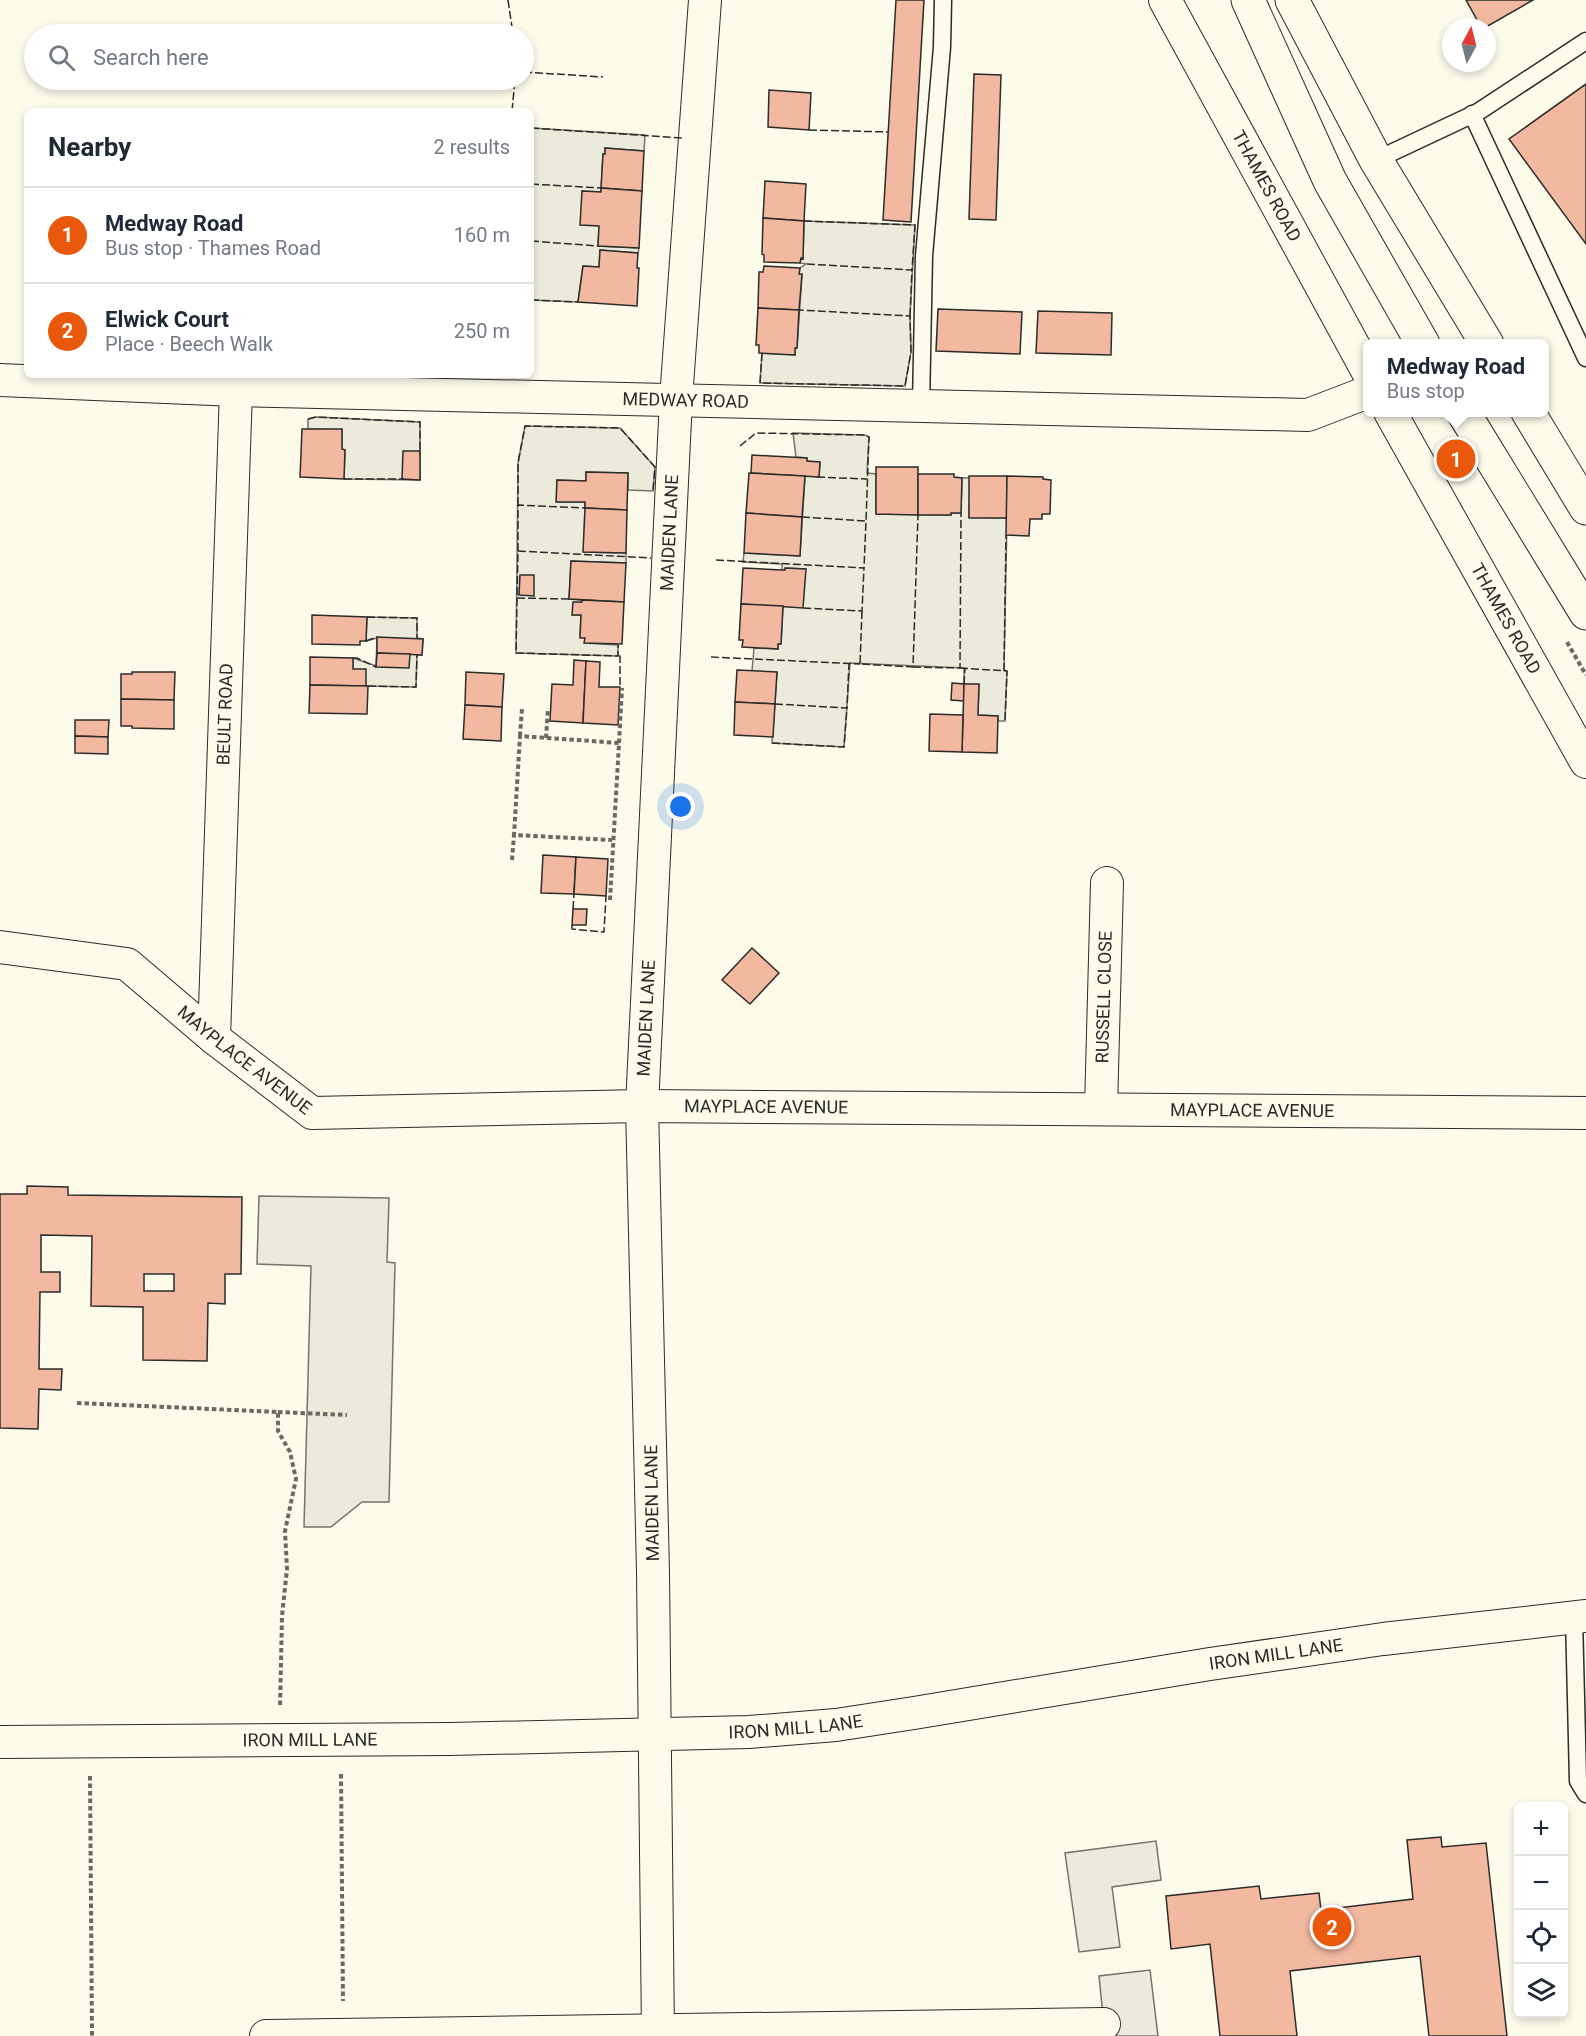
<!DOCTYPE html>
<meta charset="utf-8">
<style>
body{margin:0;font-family:Roboto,sans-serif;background:#f2f2f3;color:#1f2937}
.controls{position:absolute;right:18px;bottom:18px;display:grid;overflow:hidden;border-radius:9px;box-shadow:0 3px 9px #0003}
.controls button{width:54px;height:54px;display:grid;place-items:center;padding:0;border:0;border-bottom:2px solid #e0e1e3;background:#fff;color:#1f2937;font:30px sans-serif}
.compass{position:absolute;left:1442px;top:18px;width:54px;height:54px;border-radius:50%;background:#fff;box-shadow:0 3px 9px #0003;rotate:7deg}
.you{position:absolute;left:681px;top:807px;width:21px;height:21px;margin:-15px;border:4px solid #fff;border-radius:50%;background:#1a73e8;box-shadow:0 0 0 9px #1a73e833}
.badge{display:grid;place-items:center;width:39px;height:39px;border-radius:50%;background:#ea580c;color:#fff;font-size:20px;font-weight:700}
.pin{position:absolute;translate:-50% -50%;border:3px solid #fff;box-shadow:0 2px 6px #0006}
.popup{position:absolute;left:1363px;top:339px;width:186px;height:78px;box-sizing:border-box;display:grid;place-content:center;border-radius:9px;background:#fff;filter:drop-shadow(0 2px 4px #0005);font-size:20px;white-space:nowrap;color:#747a83}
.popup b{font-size:22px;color:#1f2937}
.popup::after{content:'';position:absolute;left:50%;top:100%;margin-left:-12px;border:12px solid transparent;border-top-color:#fff}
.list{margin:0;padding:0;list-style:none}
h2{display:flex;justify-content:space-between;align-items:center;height:78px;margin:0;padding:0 24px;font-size:26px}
h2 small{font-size:20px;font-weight:400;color:#747a83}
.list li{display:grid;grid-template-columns:39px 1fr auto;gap:18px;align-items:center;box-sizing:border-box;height:96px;padding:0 24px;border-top:2px solid #e0e1e3}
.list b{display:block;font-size:22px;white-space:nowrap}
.list p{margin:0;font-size:20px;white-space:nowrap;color:#747a83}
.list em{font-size:20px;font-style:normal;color:#747a83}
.icon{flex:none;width:33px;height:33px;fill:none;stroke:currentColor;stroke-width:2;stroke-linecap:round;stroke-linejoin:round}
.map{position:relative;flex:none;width:1586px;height:2036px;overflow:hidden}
.search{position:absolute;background:#fff;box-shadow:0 3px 9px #0003;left:24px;top:24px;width:510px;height:66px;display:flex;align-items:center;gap:15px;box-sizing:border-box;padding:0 21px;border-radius:33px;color:#747a83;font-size:22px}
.panel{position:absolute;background:#fff;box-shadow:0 3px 9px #0003;left:24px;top:108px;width:510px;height:270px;border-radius:9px}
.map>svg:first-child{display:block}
.green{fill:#ecebdb;stroke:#74746e;stroke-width:1.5}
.parking{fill:#eceadb;stroke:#74746e;stroke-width:1.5}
.building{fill:#f2b8a0;stroke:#2b2b2b;stroke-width:1.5;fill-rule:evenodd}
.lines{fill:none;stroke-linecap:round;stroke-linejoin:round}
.service-casing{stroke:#2b2b2b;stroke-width:19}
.minor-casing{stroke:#2b2b2b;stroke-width:34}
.primary-casing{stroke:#2b2b2b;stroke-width:35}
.path{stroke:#6a6964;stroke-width:4;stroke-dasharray:4.5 3;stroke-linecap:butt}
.service{stroke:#fdfbea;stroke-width:16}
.minor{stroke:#fdfbea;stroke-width:32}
.primary{stroke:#fdfbea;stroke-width:33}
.fence{stroke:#2b2b2b;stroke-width:1.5;stroke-dasharray:8 3;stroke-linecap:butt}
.labels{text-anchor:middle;stroke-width:4.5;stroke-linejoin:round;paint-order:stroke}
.street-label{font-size:18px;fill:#2b2b2b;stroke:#fdfbea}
</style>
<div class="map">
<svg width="1586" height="2036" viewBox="0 0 1586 2036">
<rect width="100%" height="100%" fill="#fdfbea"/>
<g class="green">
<polygon points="531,128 645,135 644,151 605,148 605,154 603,154 601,192 582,191 599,226 598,246 639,248 638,253 600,250 599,267 583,266 578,302 531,300"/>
<polygon points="804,221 915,225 910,316 911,352 905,386 760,383 762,353 795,355 795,348 797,348 802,275 799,274 800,268 806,264 800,263 801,258 803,258"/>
<polygon points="316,417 420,422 420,480 344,479 345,450 342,449 342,430 308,429 308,419"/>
<polygon points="525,426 620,428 655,467 653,491 628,490 628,473 586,472 586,481 557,480 557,502 585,502 584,552 626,553 626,563 571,561 569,599 582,600 573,615 581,615 580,637 585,638 585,643 618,645 618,656 516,653 518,463"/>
<polygon points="793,433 865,435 869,437 867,473 876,474 876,514 951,515 951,513 961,513 962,478 970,478 969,517 1007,518 1004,670 1007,671 1005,721 998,721 998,716 978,715 979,685 964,684 964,668 850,663 844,747 772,743 777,673 752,671 754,648 778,649 778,644 781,644 783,606 805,569 786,568 785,570 782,570 782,564 743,562 744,553 800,556 805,476 819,477 820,463 807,461 807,458 796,457"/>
<polygon points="367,617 417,618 417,638 423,639 422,655 417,655 416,687 366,686 353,669 353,658 376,666 377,638 366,641"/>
</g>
<g class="parking">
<polygon points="259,1196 389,1198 387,1262 395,1263 389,1502 362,1502 331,1527 304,1527 311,1266 257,1264"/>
<polygon points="1156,1841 1161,1880 1112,1887 1120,1947 1079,1952 1065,1853"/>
<polygon points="1150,1970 1158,2036 1105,2036 1099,1976"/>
</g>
<g class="building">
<polygon points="896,0 924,0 911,222 883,220"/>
<polygon points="1466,0 1533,0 1486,27 1481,27"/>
<polygon points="974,74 1001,75 996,220 969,219"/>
<polygon points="1586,84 1586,244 1509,139"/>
<polygon points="769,90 811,93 809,130 768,127"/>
<polygon points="605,148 644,151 642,191 601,188 603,154 605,154"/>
<polygon points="765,181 806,184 804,221 763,218"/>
<polygon points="601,188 642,191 639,248 598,246 599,226 580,225 582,191 601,192"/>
<polygon points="763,218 804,221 803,259 801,258 800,263 764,262 764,255 762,254"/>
<polygon points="600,250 638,253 637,268 639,268 637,306 578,302 583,266 599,267"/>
<polygon points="764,266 800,268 799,274 802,274 799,310 758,308 759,272 763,272"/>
<polygon points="758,308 799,310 797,348 795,348 795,355 759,353 759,345 756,345"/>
<polygon points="938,309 1022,312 1020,354 936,351"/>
<polygon points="1038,311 1112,313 1111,355 1036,353"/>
<polygon points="302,429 342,429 342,449 345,450 344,479 300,477"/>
<polygon points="403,451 420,451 420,480 402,479"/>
<polygon points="752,455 807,458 807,461 820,462 819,477 751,473"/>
<polygon points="876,467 918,467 918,515 876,514"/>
<polygon points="586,472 628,473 627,510 585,508 585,502 556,502 557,480 586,481"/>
<polygon points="749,473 805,476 802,517 746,513"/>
<polygon points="918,474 954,474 954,477 962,478 961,513 951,513 951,515 918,515"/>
<rect x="969" y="476" width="38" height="42"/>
<polygon points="1007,476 1043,477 1043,479 1051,480 1050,514 1042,514 1042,519 1030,519 1029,536 1006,535"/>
<polygon points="585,508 627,510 626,553 583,552"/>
<polygon points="746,513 802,517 800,556 744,553"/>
<polygon points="571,561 626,563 624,602 569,599"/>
<polygon points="743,568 782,570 785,570 785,568 806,569 803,608 741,604"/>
<polygon points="520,575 534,575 534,596 519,595"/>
<polygon points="582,600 624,602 622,644 584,643 585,638 580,638 581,615 572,615 573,602 582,602"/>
<polygon points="741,604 783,606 781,644 778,644 778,649 742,647 743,640 739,640"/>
<polygon points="312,615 367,617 366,641 360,641 360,645 312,644"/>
<polygon points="377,637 423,639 422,655 377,653"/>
<polygon points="377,653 410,654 409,668 376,667"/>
<polygon points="310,657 353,658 353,669 366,669 366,686 310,685"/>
<polygon points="574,660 586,661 583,723 550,721 552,684 573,685"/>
<polygon points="586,661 600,662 599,687 620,687 618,725 583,723"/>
<polygon points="737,670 777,672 775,704 735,702"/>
<polygon points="132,672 175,672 174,700 121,699 121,674 132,674"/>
<polygon points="466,672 504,674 502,707 465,705"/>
<polygon points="952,683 964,684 964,701 951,700"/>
<polygon points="964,684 979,684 978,715 998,716 997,753 962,752"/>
<polygon points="310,685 368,686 367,714 309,713"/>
<polygon points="121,699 174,700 174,729 132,728 132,726 121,726"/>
<polygon points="735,702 775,704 773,737 734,735"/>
<polygon points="465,705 502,707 501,741 463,739"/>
<polygon points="930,714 963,715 962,752 929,751"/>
<polygon points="75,720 109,720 108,737 75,736"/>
<polygon points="75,736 108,737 108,754 75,753"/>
<polygon points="543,855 576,857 574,894 541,893"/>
<polygon points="576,857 608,859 606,896 574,894"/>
<polygon points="573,909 587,909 586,925 572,925"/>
<polygon points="752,948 779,973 750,1004 722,980"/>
<path d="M 27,1186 L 68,1187 L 68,1195 L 242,1197 L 241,1274 L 225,1274 L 225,1304 L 208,1303 L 207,1361 L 143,1360 L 143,1307 L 91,1306 L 92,1236 L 41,1235 L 41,1272 L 60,1272 L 60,1292 L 40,1292 L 39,1369 L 62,1369 L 61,1390 L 39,1389 L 38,1429 L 0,1428 L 0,1194 L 27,1194 ZM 144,1274 L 174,1274 L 174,1291 L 144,1291 Z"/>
<polygon points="1441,1837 1442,1847 1486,1843 1507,2036 1429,2036 1420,1956 1290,1971 1297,2036 1220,2036 1210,1944 1171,1949 1166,1896 1259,1886 1261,1899 1319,1893 1321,1910 1413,1899 1407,1840"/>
</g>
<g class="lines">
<g class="service-casing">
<g id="service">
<polyline points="1472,114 1586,358"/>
<polyline points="1376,160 1478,112 1586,41"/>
<polyline points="921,405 924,256 942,47 943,0"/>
<polyline points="1574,1617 1578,1781 1586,1794"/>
</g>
</g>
<g class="minor-casing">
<g id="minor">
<path id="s1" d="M 1165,0 L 1368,372"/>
<path id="s2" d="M 0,380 L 236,390 L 1308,415 L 1368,392"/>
<path id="s3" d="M 1390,412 L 1586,762"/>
<path id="s4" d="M 0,947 L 127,964 L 214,1038 L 312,1113 L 642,1106 L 1586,1113"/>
<path id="s5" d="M 214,1038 L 236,390"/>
<path id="s6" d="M 1101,1109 L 1107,883"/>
<path id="s7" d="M 0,1742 L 450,1739 L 749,1732 L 836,1725 L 914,1713 L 1210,1664 L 1383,1639 L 1586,1616"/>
<polyline points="266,2036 1104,2024"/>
<path id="s8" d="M 658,2036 L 653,1572 L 642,1106 L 676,399 L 705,0"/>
</g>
</g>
<g class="primary-casing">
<g id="primary">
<polyline points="1248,0 1330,181 1423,344"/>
<polyline points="1292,0 1376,160 1487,344"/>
<polyline points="1463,412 1586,613"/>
<polyline points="1528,412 1586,508"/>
</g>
</g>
<g class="path">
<polyline points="1567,642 1586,675"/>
<polyline points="520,736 522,708"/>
<polyline points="546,738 548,708"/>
<polyline points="619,743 622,688"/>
<polyline points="512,860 514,835"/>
<polyline points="610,900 619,743 520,736 514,835 612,840"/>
<polyline points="77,1403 278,1412 278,1431 290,1452 296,1479 285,1531 287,1569 282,1616 280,1708"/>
<polyline points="278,1412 347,1415"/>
<polyline points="341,1774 343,2001"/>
<polyline points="90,1776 92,2036"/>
</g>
<use href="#service" class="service"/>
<use href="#minor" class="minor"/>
<use href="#primary" class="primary"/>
<g class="fence">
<polyline points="508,0 513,34"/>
<polyline points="524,72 603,77"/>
<polyline points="512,111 515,80"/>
<polyline points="531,128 683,138"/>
<polyline points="809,130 888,132"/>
<polyline points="531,184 601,188"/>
<polyline points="804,221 915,225 912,270"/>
<polyline points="531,241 598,246"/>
<polyline points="807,264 912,270 910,316"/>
<polyline points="531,300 578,302"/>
<polyline points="762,353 760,383 905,386 911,352 910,316 799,310"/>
<polyline points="503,376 503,375"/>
<polyline points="308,419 316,417 420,422 420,454"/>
<polyline points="740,446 756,433 865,435 869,437 866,521"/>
<polyline points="817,477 867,479"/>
<polyline points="344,479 404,479"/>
<polyline points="518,505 518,463 525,426 620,428 655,467 653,491"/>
<polyline points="802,517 866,521 864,568"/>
<polyline points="518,551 518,505 585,508"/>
<polyline points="716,560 864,568 862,611 803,608"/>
<polyline points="517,598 516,653 618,656 618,645"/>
<polyline points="569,599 517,598 518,551 651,558"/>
<polyline points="862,611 860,664 913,667 918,515"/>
<polyline points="367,617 417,618 417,639"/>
<polyline points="366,641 377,637"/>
<polyline points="619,656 620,656 620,687"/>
<polyline points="711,657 860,664"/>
<polyline points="353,658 357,658 376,667"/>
<polyline points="913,667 960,668 961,513"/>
<polyline points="960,668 1007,671 1005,721"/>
<polyline points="1004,671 1006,535"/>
<polyline points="964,684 965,668"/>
<polyline points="368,686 416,687 417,654"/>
<polyline points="775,704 847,708 849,663"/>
<polyline points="772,743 844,747 847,708"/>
<polyline points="573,909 574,894"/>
<polyline points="572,925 572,929 604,932 606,896"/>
</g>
</g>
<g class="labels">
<g class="street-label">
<text dy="6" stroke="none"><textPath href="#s1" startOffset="212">THAMES ROAD</textPath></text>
<text dy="6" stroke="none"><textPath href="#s2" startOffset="686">MEDWAY ROAD</textPath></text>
<text dy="6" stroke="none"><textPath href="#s8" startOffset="1504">MAIDEN LANE</textPath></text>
<text dy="6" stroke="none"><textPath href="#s3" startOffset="237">THAMES ROAD</textPath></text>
<text dy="6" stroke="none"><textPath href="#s5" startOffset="324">BEULT ROAD</textPath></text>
<text dy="6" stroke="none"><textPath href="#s6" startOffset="112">RUSSELL CLOSE</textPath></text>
<text dy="6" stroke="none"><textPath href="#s8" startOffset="1018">MAIDEN LANE</textPath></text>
<text dy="6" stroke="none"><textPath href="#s4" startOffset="280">MAYPLACE AVENUE</textPath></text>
<text dy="6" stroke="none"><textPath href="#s4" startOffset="820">MAYPLACE AVENUE</textPath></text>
<text dy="6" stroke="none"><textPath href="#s4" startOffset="1306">MAYPLACE AVENUE</textPath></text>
<text transform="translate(652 1503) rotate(-91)" y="6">MAIDEN LANE</text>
<text dy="6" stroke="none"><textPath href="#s7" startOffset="1282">IRON MILL LANE</textPath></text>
<text dy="6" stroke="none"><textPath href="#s7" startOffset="796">IRON MILL LANE</textPath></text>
<text dy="6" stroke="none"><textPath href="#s7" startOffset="310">IRON MILL LANE</textPath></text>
</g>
</g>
</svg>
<div class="controls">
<button>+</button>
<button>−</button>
<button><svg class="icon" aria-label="locate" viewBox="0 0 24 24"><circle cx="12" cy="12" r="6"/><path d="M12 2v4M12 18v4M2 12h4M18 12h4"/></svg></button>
<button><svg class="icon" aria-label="layers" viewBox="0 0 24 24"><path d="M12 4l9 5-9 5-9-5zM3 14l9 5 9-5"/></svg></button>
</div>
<svg class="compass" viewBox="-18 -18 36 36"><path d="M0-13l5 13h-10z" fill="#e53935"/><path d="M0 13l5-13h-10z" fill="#747a83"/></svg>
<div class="you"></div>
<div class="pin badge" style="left:1456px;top:459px">1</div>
<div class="popup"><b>Medway Road</b>Bus stop</div>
<div class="pin badge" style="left:1332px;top:1927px">2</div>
<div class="search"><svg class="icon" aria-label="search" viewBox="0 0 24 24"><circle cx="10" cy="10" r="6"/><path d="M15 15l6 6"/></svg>Search here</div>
<section class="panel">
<h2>Nearby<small>2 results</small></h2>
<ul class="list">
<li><span class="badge">1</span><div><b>Medway Road</b><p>Bus stop · Thames Road</p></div><em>160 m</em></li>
<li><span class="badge">2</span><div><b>Elwick Court</b><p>Place · Beech Walk</p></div><em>250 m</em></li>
</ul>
</section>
</div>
